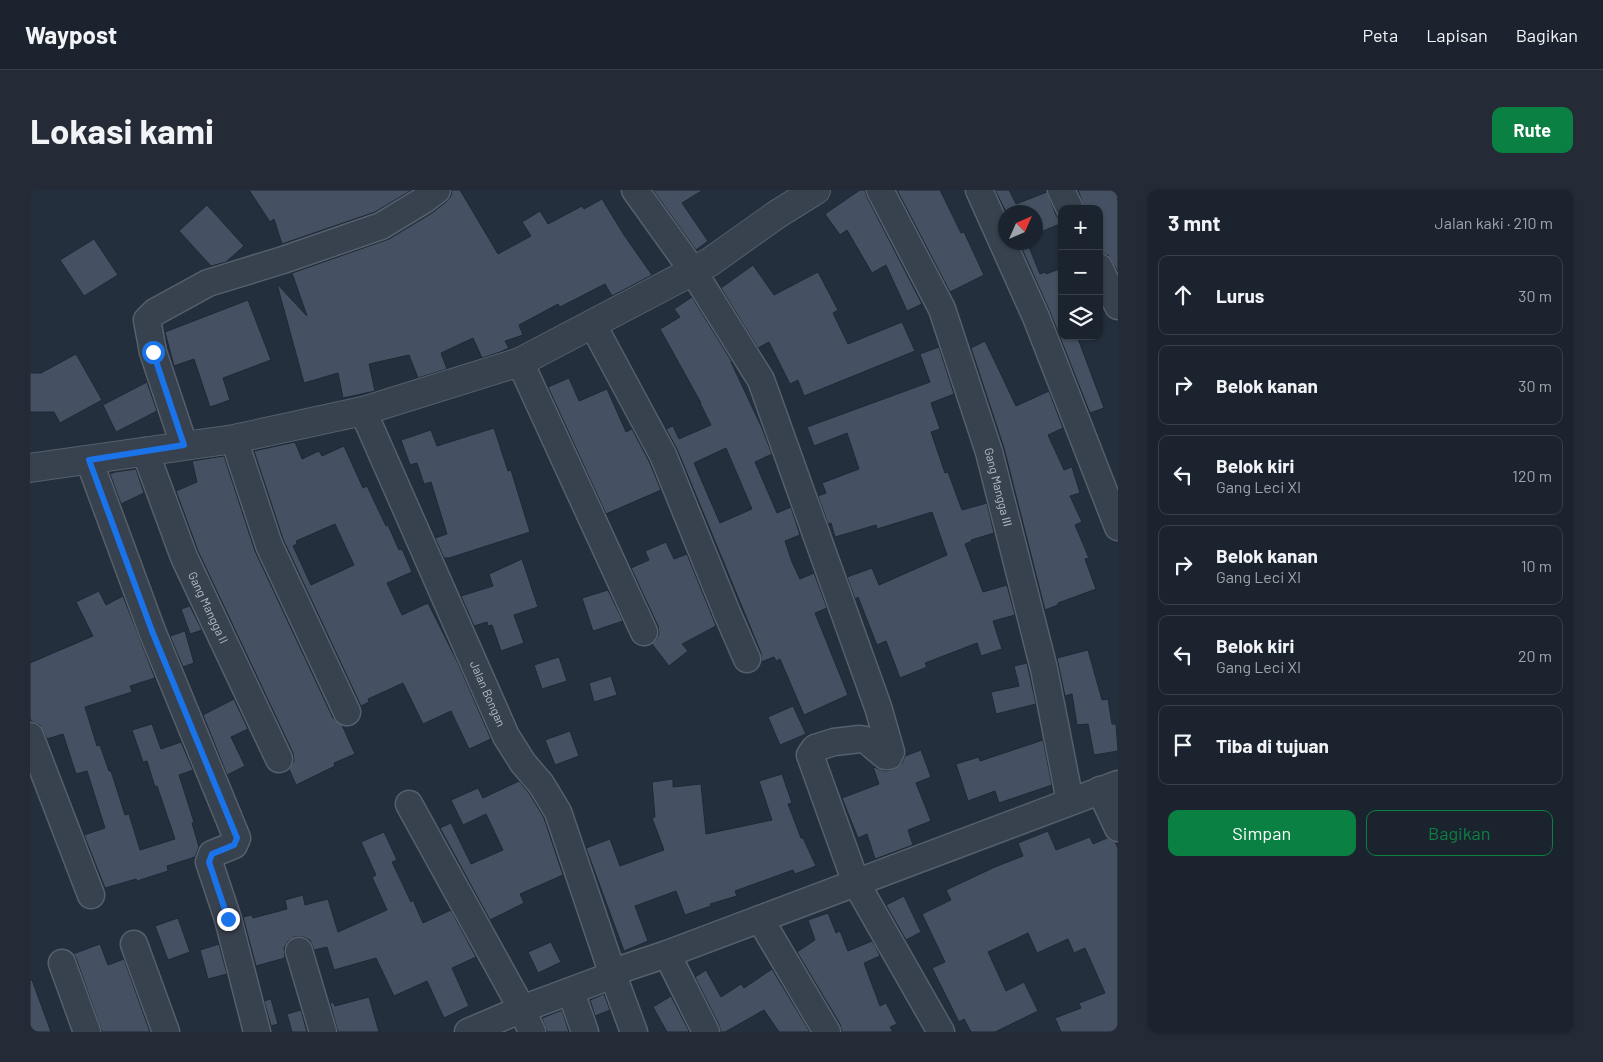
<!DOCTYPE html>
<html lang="id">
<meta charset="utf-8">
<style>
body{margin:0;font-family:Barlow,sans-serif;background:#242b36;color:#f1f3f6}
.controls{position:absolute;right:15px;top:15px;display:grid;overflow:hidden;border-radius:10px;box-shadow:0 1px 4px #0004}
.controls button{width:45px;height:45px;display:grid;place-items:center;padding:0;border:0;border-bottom:1px solid #39404a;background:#1b232e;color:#f1f3f6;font:25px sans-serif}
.compass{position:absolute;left:968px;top:15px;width:45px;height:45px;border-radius:50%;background:#1b232e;box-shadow:0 1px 4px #0004;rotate:45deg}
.stop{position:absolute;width:15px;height:15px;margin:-11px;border:4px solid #1a73e8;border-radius:50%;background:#fff}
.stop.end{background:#1a73e8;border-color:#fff;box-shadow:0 1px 5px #0008}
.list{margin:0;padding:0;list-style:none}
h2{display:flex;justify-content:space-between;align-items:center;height:65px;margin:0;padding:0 20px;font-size:21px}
h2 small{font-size:16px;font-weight:400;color:#a0a4aa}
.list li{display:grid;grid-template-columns:32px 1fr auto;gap:15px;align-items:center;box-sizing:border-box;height:80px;margin:0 10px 10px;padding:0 10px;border:1px solid #39404a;border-radius:10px}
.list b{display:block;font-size:19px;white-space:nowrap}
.list p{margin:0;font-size:16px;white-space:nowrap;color:#a0a4aa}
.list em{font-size:16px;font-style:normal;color:#a0a4aa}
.actions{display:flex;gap:10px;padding:15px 20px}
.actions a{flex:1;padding:11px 0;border:1px solid #0b8043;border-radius:10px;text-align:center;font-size:18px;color:#0b8043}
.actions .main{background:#0b8043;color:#fff}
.icon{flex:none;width:28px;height:28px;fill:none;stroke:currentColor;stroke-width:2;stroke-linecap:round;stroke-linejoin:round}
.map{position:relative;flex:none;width:1088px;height:842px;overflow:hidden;border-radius:10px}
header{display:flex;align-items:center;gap:30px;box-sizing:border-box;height:70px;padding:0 25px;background:#1b232e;border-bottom:1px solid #39404a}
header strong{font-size:24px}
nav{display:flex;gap:28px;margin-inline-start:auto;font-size:18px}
.intro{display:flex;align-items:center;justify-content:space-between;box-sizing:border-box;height:120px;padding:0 30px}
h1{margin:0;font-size:35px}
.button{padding:12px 22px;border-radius:10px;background:#0b8043;color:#fff;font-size:18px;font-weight:700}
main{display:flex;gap:30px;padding:0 30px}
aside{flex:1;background:#1b232e;border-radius:10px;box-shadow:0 1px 4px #0004}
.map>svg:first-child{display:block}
.building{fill:#455162;stroke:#1f2835;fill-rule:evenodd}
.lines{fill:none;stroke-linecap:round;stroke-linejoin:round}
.minor-casing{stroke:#565f6c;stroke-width:29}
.tertiary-casing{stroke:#565f6c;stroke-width:30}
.minor{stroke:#38414e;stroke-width:26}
.tertiary{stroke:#38414e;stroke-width:28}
.route{stroke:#1a73e8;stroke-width:6}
.labels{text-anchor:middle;stroke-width:4;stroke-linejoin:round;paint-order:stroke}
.street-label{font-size:12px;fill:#b4bcc9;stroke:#1d2633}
</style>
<header>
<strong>Waypost</strong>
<nav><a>Peta</a><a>Lapisan</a><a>Bagikan</a></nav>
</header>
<div class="intro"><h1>Lokasi kami</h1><a class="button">Rute</a></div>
<main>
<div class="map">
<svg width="1088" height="842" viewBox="0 0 1088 842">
<rect width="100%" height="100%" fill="#242f3e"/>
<g class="building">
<polygon points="219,0 382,0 345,22 252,54 244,29 240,32"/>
<polygon points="422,0 430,0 468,64 501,46 492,32 510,21 518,34 552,16 554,19 572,9 594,45 622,85 582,106 575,94 530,117 528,114 489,135 493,145 475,151 479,158 470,162 452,168 443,148 411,163 417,179 388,188 379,165 339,174 345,201 313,208 308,183 274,193 247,94 277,126 262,83 359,49 402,23 416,12 421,6"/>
<polygon points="623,0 673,0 652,13 678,51 666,60"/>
<polygon points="830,0 835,0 837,7 892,114 877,121 856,75 842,83 817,40 810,45 795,24"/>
<polygon points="867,0 910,0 931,43 934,42 954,85 920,102"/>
<polygon points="965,0 979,0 986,14 1017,2 1026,25 1032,33 1006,44 1006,22 976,22"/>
<polygon points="1048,0 1088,0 1088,8 1087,9 1088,11 1088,82 1078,65 1069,62 1069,17 1064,19 1055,19"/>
<polygon points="177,15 214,56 196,72 181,76 149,41"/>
<polygon points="64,49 88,85 54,106 30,70"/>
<polygon points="989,52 997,52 1010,84 1015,82 1016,84 1032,78 1032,146 1047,146 1074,218 1060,223 1020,122"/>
<polygon points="723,75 744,105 788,82 808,120 803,123 818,154 872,132 885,161 774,206 768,190 760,194 739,152 728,158 691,98"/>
<path d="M 662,107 L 702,172 L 701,172 L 732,238 L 742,264 L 725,272 L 747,323 L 761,317 L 770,345 L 755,351 L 762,372 L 770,389 L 784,383 L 797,418 L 785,423 L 818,505 L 774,525 L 750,469 L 746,471 L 744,467 L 731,472 L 731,463 L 647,259 L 636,239 L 643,236 L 649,249 L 681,235 L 670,213 L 671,213 L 630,139 L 650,127 L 644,119 ZM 696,258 L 722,319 L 690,333 L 664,273 Z"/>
<polygon points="218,110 241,170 193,188 200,210 180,217 164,169 144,176 135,142"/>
<polygon points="955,151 986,216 1019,201 1033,238 1018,245 1034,280 1042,277 1050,303 1040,306 1052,332 1045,335 1059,368 1055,369 1066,399 1028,413 1028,415 1015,420 974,258 941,158"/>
<polygon points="909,157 924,204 901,213 910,239 901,242 915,283 918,282 932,320 957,313 964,343 941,350 942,351 935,354 953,402 977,395 985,425 963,431 972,459 951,466 947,453 895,473 897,477 870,488 856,451 847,455 828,407 825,409 817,387 842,378 849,395 917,365 902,322 847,339 846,335 805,347 801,333 798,334 788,306 796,303 792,293 829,279 817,243 784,256 777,237 900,192 890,164"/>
<polygon points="46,164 72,210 30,233 24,222 0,222 0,183 11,183"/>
<polygon points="539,188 549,211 577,199 596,242 602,239 619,271 631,300 576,324 518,197"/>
<polygon points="117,192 127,221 86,242 73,215"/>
<polygon points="464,238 478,281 481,280 500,342 419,368 414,368 405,348 417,344 401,292 394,294 387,273 380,275 371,250 401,240 407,256"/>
<path d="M 265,252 L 272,269 L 289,261 L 292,266 L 314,256 L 333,298 L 337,296 L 356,336 L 358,335 L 369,360 L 372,359 L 382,382 L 357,393 L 372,425 L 398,413 L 428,473 L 461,549 L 439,559 L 421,521 L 393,534 L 373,493 L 338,509 L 339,512 L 331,516 L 253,349 L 224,261 ZM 305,334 L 324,375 L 281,395 L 263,356 L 267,354 L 266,351 Z"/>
<polygon points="194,266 225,361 303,528 312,535 325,564 304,573 305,576 266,595 259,579 264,571 263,563 168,361 146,301 167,292 162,271"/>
<polygon points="106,279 114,303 91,314 80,284 85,282"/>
<polygon points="636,352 644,369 657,364 686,436 652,454 658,461 639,476 622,454 626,450 629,444 628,436 601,378 619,370 615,361"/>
<polygon points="492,369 508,417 484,425 494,453 471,461 462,435 458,436 457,432 444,436 431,406 463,396 459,384"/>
<polygon points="578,400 593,431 563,441 552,408"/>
<polygon points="69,401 76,415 93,406 125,488 100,496 102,502 55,517 67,556 70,555 79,581 81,581 95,625 99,624 110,660 145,649 127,596 125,597 117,571 113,572 102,540 122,534 131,559 151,552 163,580 149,585 164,632 162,633 169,657 165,667 137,676 138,681 107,691 106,689 75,698 54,645 75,638 57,581 46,584 33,544 17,549 10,535 1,531 0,528 0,473 63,446 46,412"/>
<polygon points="160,416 172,440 160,444 151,419"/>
<polygon points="155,441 164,473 153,477 140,446"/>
<polygon points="1058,460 1072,510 1078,509 1082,534 1086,534 1088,561 1064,565 1058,534 1047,535 1042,504 1035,506 1027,468"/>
<polygon points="529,467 537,491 512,499 504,475"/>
<polygon points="997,473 1006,514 966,524 961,502 989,496 984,476"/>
<polygon points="581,486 587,505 564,512 559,493"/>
<polygon points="204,509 218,539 201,547 215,576 197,585 173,525"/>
<polygon points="763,516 776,544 750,555 738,527"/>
<polygon points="540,541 549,566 525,575 515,550"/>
<polygon points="1013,550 1022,595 969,613 965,601 938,611 926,574 949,567 950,571"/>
<polygon points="891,560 901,587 886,593 901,631 878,640 883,655 845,669 837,644 828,648 812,608 849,594 843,577 855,581 866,579 872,573 875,566"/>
<polygon points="752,584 762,613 758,614 771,648 773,648 786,676 765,684 763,680 705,701 707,706 680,714 681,716 655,725 646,701 605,716 618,751 594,761 556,658 580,649 590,676 634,660 622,628 625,627 622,592 643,589 643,597 671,594 676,644 742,630 729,591"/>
<polygon points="489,591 499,603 514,628 533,685 490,704 494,713 460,730 410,638 421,633 441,674 473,660 456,624 433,635 421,610 448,598 453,608"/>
<polygon points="1018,641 1026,660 1060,647 1063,654 1077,648 1085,652 1088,658 1088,842 1031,842 1025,828 1051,818 1049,813 1075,803 1055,758 1044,763 1038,749 1007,763 998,743 958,762 976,801 994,792 1008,821 965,842 941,842 934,829 929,832 902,778 915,772 892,724 921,710 916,700 965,677 993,666 988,653"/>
<polygon points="354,642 367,670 362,672 381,712 383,710 393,733 421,720 446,767 422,778 439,816 414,828 397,791 364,806 346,768 304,780 297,757 284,760 280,750 273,747 264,747 258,751 254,758 255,768 226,776 213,727 222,725 223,728 257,719 255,710 273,705 275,715 298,709 308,742 357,720 342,687 346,685 331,652"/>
<polygon points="874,706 891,742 876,750 856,715"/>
<polygon points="798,723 806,743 810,741 818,761 842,751 846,757 850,766 834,773 850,816 856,813 867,834 860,837 863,842 812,842 810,834 767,762 785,750 778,730"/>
<polygon points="148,728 160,762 138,770 125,736"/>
<polygon points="521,752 531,772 508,783 498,762"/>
<polygon points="70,754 78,775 94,769 120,842 72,842 46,768 43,764"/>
<polygon points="189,754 197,784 178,789 170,760"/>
<polygon points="742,779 780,842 749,842 734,820 695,842 691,842 689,835 665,787 676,780 691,807 711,794 714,798"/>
<polygon points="0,790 2,790 21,842 0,842"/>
<polygon points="574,804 580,820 565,826 560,810"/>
<polygon points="641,806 659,841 658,842 637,842 623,817"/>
<polygon points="339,807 349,842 308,842 300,813 303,812 305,816"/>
<polygon points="241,809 248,834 241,836 234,811"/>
<polygon points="271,820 277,842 262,842 257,824"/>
<polygon points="532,820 539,842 517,842 512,828"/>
</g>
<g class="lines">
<g class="minor-casing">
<g id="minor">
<polyline points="605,0 663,81 731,190 848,517 861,562 859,566 855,566 836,550 830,549 804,552 785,558 780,565 826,693 911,842"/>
<path id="s1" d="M 850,0 L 912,119 L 959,262 L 1014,479 L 1040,611"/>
<polyline points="949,0 1006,127 1088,337"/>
<polyline points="1031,0 1040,19"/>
<polyline points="1069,77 1088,116"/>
<polyline points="563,135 633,265 697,423 717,469"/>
<polyline points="490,172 614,442"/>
<path id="s2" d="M 333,221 L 476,546 L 493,573 L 511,594 L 528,622 L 583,785 L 604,842"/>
<polyline points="204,249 239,355 317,522"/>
<polyline points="154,255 123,162 117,130 125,122 178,93 253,70 351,36 394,10 407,0"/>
<path id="s3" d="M 115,261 L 154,367 L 249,569"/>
<polyline points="59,270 122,441 207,648 204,655 182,664 179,672 198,729 227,842"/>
<polyline points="0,546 61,705"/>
<polyline points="1070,600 1088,638"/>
<polyline points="379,614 492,819 502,842"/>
<polyline points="730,729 797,842"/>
<polyline points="104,754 136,842"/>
<polyline points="269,761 293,842"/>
<polyline points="637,764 676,842"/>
<polyline points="32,773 57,842"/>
<polyline points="541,802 555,842"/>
<polyline points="438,842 492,819 583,785 592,779 637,764 1088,594"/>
</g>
</g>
<g class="tertiary-casing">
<polyline id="tertiary" points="0,278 204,249 333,221 490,172 680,72 746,25 786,0"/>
</g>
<use href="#minor" class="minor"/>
<use href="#tertiary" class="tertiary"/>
</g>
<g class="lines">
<polyline class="route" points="123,162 154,255 59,270 122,441 207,648 204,655 182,664 179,672 198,729"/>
</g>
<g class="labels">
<g class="street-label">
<text dy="4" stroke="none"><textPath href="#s1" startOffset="321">Gang Mangga III</textPath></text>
<text dy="4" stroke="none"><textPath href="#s3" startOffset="169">Gang Mangga II</textPath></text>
<text dy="4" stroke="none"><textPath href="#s2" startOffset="309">Jalan Bongan</textPath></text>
</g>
</g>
</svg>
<div class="controls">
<button>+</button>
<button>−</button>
<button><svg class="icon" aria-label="layers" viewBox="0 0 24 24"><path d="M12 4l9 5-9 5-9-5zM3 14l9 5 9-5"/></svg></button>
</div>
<svg class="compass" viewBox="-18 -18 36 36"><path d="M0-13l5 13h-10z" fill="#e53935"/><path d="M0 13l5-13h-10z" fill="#a0a4aa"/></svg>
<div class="stop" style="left:123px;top:162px"></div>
<div class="stop end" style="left:198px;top:729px"></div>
</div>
<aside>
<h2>3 mnt<small>Jalan kaki · 210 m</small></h2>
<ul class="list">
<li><svg class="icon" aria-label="ahead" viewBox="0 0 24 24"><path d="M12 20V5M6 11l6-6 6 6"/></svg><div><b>Lurus</b></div><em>30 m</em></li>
<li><svg class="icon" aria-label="right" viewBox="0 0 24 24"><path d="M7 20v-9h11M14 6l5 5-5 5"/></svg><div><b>Belok kanan</b></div><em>30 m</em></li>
<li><svg class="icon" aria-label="left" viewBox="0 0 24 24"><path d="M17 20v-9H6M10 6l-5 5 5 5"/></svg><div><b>Belok kiri</b><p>Gang Leci XI</p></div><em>120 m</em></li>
<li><svg class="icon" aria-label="right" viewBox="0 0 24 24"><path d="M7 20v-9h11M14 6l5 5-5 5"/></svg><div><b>Belok kanan</b><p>Gang Leci XI</p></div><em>10 m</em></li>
<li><svg class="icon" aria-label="left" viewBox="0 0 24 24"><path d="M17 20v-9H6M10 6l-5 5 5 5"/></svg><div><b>Belok kiri</b><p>Gang Leci XI</p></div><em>20 m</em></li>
<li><svg class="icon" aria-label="arrive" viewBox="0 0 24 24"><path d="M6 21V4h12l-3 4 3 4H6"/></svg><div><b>Tiba di tujuan</b></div></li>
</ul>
<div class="actions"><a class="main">Simpan</a><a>Bagikan</a></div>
</aside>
</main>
